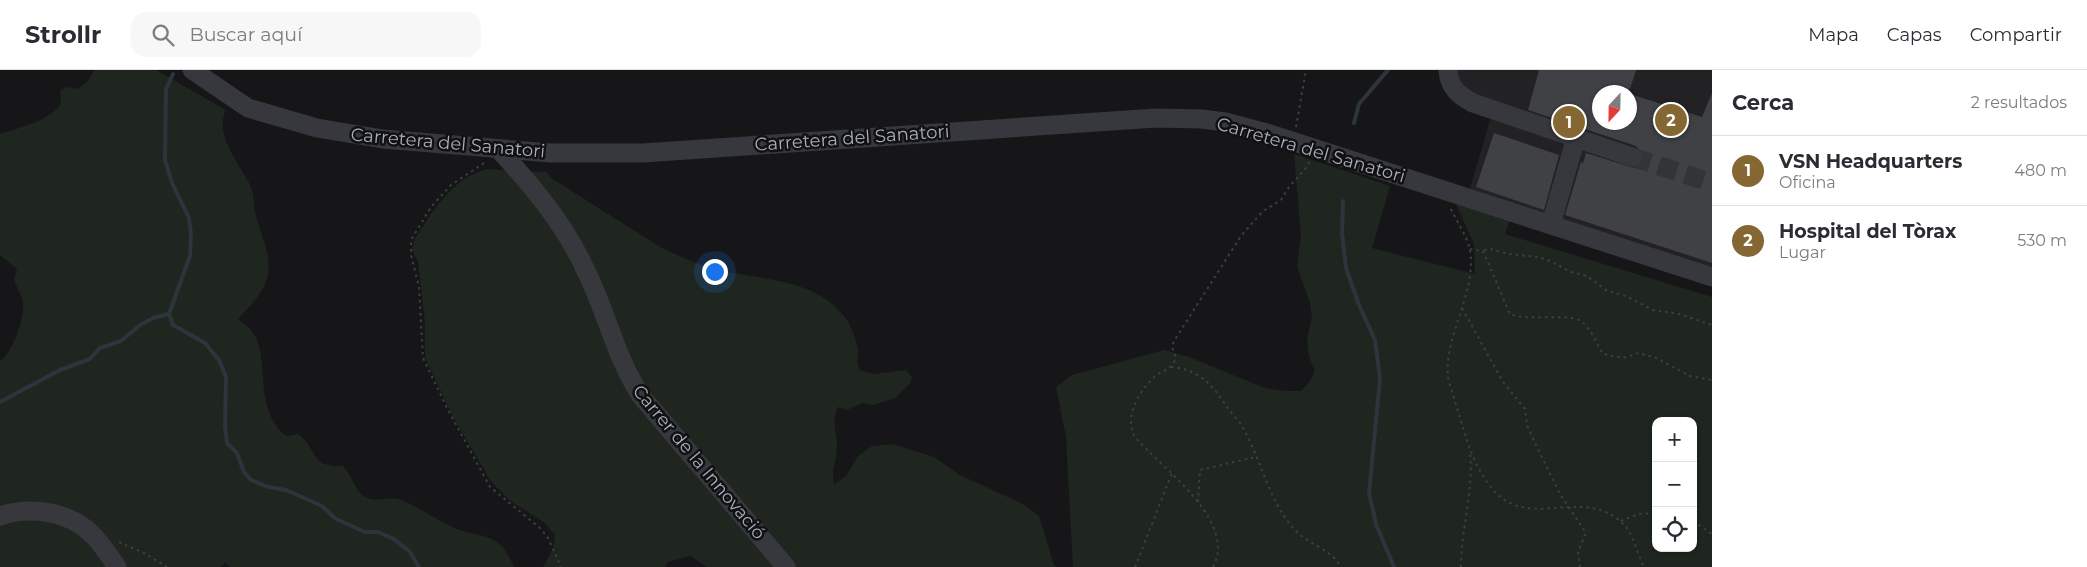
<!DOCTYPE html>
<html lang="es">
<meta charset="utf-8">
<style>
body{margin:0;font-family:Montserrat,sans-serif;background:#f7f7f7;color:#2b2b33}
.controls{position:absolute;right:15px;bottom:15px;display:grid;overflow:hidden;border-radius:10px;box-shadow:0 1px 4px #0004}
.controls button{width:45px;height:45px;display:grid;place-items:center;padding:0;border:0;border-bottom:1px solid #e1e1e2;background:#fff;color:#2b2b33;font:25px sans-serif}
.compass{position:absolute;left:1592px;top:15px;width:45px;height:45px;border-radius:50%;background:#fff;box-shadow:0 1px 4px #0004;rotate:202deg}
.you{position:absolute;left:714px;top:201px;width:18px;height:18px;margin:-12px;border:4px solid #fff;border-radius:50%;background:#1a73e8;box-shadow:0 0 0 8px #1a73e833}
.badge{display:grid;place-items:center;width:32px;height:32px;border-radius:50%;background:#856733;color:#fff;font-size:16px;font-weight:700}
.pin{position:absolute;translate:-50% -50%;border:2px solid #fff;box-shadow:0 1px 5px #0006}
.list{margin:0;padding:0;list-style:none}
h2{display:flex;justify-content:space-between;align-items:center;height:65px;margin:0;padding:0 20px;font-size:21px}
h2 small{font-size:16px;font-weight:400;color:#7c7c81}
.list li{display:grid;grid-template-columns:32px 1fr auto;gap:15px;align-items:center;box-sizing:border-box;height:70px;padding:0 20px;border-top:1px solid #e1e1e2}
.list b{display:block;font-size:19px;white-space:nowrap}
.list p{margin:0;font-size:16px;white-space:nowrap;color:#7c7c81}
.list em{font-size:16px;font-style:normal;color:#7c7c81}
.icon{flex:none;width:28px;height:28px;fill:none;stroke:currentColor;stroke-width:2;stroke-linecap:round;stroke-linejoin:round}
.map{position:relative;flex:none;width:1712px;height:497px;overflow:hidden}
header{display:flex;align-items:center;gap:30px;box-sizing:border-box;height:70px;padding:0 25px;background:#fff;border-bottom:1px solid #e1e1e2}
header strong{font-size:24px}
nav{display:flex;gap:28px;margin-inline-start:auto;font-size:18px}
.search{width:350px;height:45px;background:#f7f7f7;display:flex;align-items:center;gap:12px;box-sizing:border-box;padding:0 18px;border-radius:15px;color:#7c7c81;font-size:19px}
main{display:flex}
aside{flex:1;background:#fff}
.map>svg:first-child{display:block}
.built{fill:#222225;fill-rule:evenodd}
.green{fill:#1e261f;fill-rule:evenodd}
.lines{fill:none;stroke-linecap:round;stroke-linejoin:round}
.stream{stroke:#2c353c;stroke-width:4}
.building{fill:#404145}
.minor-tunnel{stroke:#333438;stroke-width:19;stroke-dasharray:19 9;stroke-linecap:butt}
.path{stroke:#3d3f44;stroke-width:2;stroke-dasharray:2.5 4;stroke-linecap:butt}
.minor{stroke:#37383d;stroke-width:19}
.labels{text-anchor:middle;stroke-width:5;stroke-linejoin:round;paint-order:stroke}
.street-label{font-size:18px;fill:#a8adb8;stroke:#111113}
</style>
<header>
<strong>Strollr</strong>
<div class="search"><svg class="icon" aria-label="search" viewBox="0 0 24 24"><circle cx="10" cy="10" r="6"/><path d="M15 15l6 6"/></svg>Buscar aquí</div>
<nav><a>Mapa</a><a>Capas</a><a>Compartir</a></nav>
</header>
<main>
<div class="map">
<svg width="1712" height="497" viewBox="0 0 1712 497">
<rect width="100%" height="100%" fill="#161618"/>
<path class="built" d="M 1712,0 L 1712,213 L 1466,132 L 1491,47 L 1455,33 L 1443,18 L 1438,0 ZM 1600,22 L 1630,22 L 1630,52 L 1600,52 Z"/>
<g class="green">
<path d="M 94,0 L 156,0 L 226,40 C 214,64 238,92 249,113 C 254,122 254,136 256,146 C 262,169 276,193 264,216 C 258,229 247,239 238,249 C 242,252 247,255 250,259 C 273,283 250,336 286,366 L 298,364 C 318,379 310,398 343,396 C 351,404 355,421 365,427 C 376,433 386,426 398,429 C 418,435 439,453 460,460 C 473,465 485,464 497,472 C 506,479 509,487 514,497 L 230,497 L 225,493 L 220,497 L 0,497 L 0,291 C 12,284 26,245 23,231 C 21,224 16,216 14,210 L 17,199 L 0,185 L 0,64 C 15,59 58,49 61,31 C 62,26 59,25 61,20 L 68,17 L 78,19 L 88,11 Z"/>
<path d="M 1294,84 L 1390,116 L 1372,178 L 1475,204 L 1474,174 L 1455,132 L 1510,149 L 1505,164 L 1712,227 L 1712,497 L 1073,497 L 1066,367 L 1056,317 L 1072,305 L 1164,280 L 1189,287 L 1265,318 L 1284,321 L 1301,321 L 1310,311 L 1315,300 L 1309,287 L 1307,269 L 1312,247 L 1310,233 L 1297,196 L 1301,166 ZM 1656,351 L 1693,351 L 1693,478 L 1656,478 Z"/>
<path d="M 487,99 L 547,102 L 551,108 L 662,178 C 679,186 697,194 715,199 C 761,211 816,207 846,249 C 852,257 857,272 858,282 C 858,290 856,292 860,300 L 873,304 L 906,300 L 912,307 L 910,313 L 895,328 L 873,335 L 863,333 L 847,340 L 838,337 C 830,351 838,364 837,379 C 836,395 831,396 834,414 L 846,406 L 858,386 L 872,376 L 893,374 L 934,387 L 960,405 L 1023,434 L 1039,446 L 1054,495 L 1057,497 L 707,497 L 690,486 L 668,492 L 665,497 L 543,497 L 553,479 L 555,465 L 545,453 L 509,430 L 490,410 L 452,345 L 425,288 L 425,253 L 418,191 L 412,180 L 414,170 C 433,141 452,108 487,99 Z"/>
</g>
<g class="lines">
<g class="stream">
<polyline points="1354,53 1359,34 1388,0"/>
<polyline points="1343,131 1342,163 1346,198 1359,235 1375,270 1380,309 1369,423 1376,454 1394,497"/>
<polyline points="169,244 173,255 205,273 219,290 226,307 225,356 227,373 237,383 244,402 251,410 268,417 286,420 322,436 336,449 365,462 378,462 394,469 410,482 419,497"/>
<polyline points="0,332 60,300 90,289 100,278 121,271 140,255 153,248 169,244 190,186 191,164 189,148 172,113 165,90 166,19 173,4"/>
</g>
</g>
<g class="building">
<polygon points="1539,0 1636,0 1629,22 1600,22 1600,52 1630,52 1630,24 1702,47 1712,23 1712,193 1565,145 1581,92 1583,93 1586,83 1634,98 1640,95 1643,85 1636,76 1528,40"/>
<polygon points="1494,63 1559,85 1544,140 1476,117"/>
</g>
<g class="lines">
<polyline class="minor-tunnel" points="1632,87 1712,113"/>
<g class="path">
<polyline points="1296,57 1306,0"/>
<polyline points="484,93 451,115 431,137 411,170 411,185 419,217 423,288 447,338 490,417 540,458 548,468 561,497"/>
<path d="M 1451,139 C 1457,152 1467,166 1470,180 C 1477,222 1444,266 1448,306 C 1449,315 1454,326 1456,335 C 1465,362 1470,388 1487,412 C 1523,466 1578,415 1620,451 C 1634,462 1636,482 1644,497"/>
<path d="M 1470,179 L 1483,181 L 1510,244 C 1529,252 1571,242 1582,252 C 1591,259 1597,274 1603,284 L 1623,288 L 1639,283 L 1656,288 L 1690,306 L 1712,310"/>
<polyline points="1484,180 1491,179 1508,184 1538,187 1550,191 1571,202 1587,206 1607,221 1626,226 1653,240 1679,244 1712,255"/>
<polyline points="1462,238 1503,312 1525,339 1527,355 1534,371 1560,424 1586,463 1578,482 1580,497"/>
<path d="M 1171,297 C 1197,299 1211,313 1225,334 C 1230,342 1238,349 1243,358 C 1262,391 1268,430 1294,459 C 1307,474 1331,479 1341,497"/>
<polyline points="1198,432 1200,400 1255,387"/>
<polyline points="1621,451 1639,444 1656,443"/>
<polyline points="1693,451 1712,464"/>
<polyline points="119,472 144,483 167,497"/>
<polyline points="1135,497 1172,403"/>
<path d="M 1213,497 C 1238,450 1160,397 1134,366 C 1124,345 1141,317 1158,304 C 1164,300 1171,299 1174,292 C 1177,287 1174,283 1172,277 L 1174,271 L 1241,166 L 1262,142 L 1281,130 L 1289,117 L 1306,98 L 1309,92"/>
<path d="M 1461,497 C 1461,458 1474,421 1470,383"/>
</g>
<g class="minor">
<polyline points="192,0 248,38 317,58 383,69 551,83 643,83 1156,48 1202,49 1225,52 1267,63 1712,207"/>
<path d="M 1448,0 C 1449,17 1458,25 1473,33 L 1632,87"/>
<path d="M 498,79 C 533,116 566,156 587,203 C 607,244 616,288 641,326 L 786,497"/>
<polyline points="1551,154 1576,68"/>
<path d="M 0,446 C 25,437 59,440 82,456 C 97,466 107,483 117,497"/>
</g>
</g>
<g class="labels">
<g class="street-label">
<text transform="translate(852 68) rotate(-4)" y="6">Carretera del Sanatori</text>
<text transform="translate(448 73) rotate(5)" y="6">Carretera del Sanatori</text>
<text transform="translate(1311 80) rotate(16)" y="6">Carretera del Sanatori</text>
<text transform="translate(699 392) rotate(50)" y="6">Carrer de la Innovació</text>
</g>
</g>
</svg>
<div class="controls">
<button>+</button>
<button>−</button>
<button><svg class="icon" aria-label="locate" viewBox="0 0 24 24"><circle cx="12" cy="12" r="6"/><path d="M12 2v4M12 18v4M2 12h4M18 12h4"/></svg></button>
</div>
<svg class="compass" viewBox="-18 -18 36 36"><path d="M0-13l5 13h-10z" fill="#e53935"/><path d="M0 13l5-13h-10z" fill="#7c7c81"/></svg>
<div class="you"></div>
<div class="pin badge" style="left:1569px;top:52px">1</div>
<div class="pin badge" style="left:1671px;top:50px">2</div>
</div>
<aside>
<h2>Cerca<small>2 resultados</small></h2>
<ul class="list">
<li><span class="badge">1</span><div><b>VSN Headquarters</b><p>Oficina</p></div><em>480 m</em></li>
<li><span class="badge">2</span><div><b>Hospital del Tòrax</b><p>Lugar</p></div><em>530 m</em></li>
</ul>
</aside>
</main>
